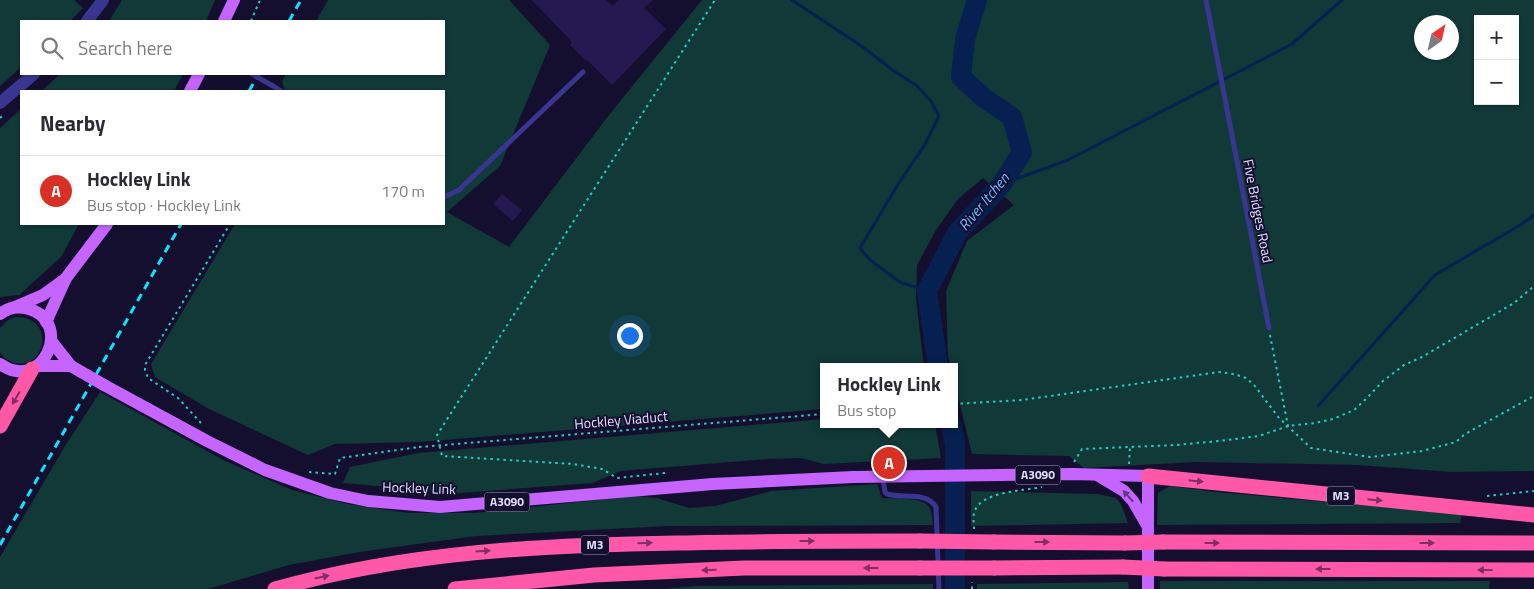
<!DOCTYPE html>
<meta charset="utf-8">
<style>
body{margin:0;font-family:"Titillium Web",sans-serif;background:#f7f7f7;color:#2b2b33}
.controls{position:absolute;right:15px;top:15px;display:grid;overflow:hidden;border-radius:0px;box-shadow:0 1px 4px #0004}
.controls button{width:45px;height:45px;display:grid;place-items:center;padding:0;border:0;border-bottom:1px solid #e1e1e2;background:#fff;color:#2b2b33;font:25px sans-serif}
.compass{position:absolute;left:1414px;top:15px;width:45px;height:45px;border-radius:50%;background:#fff;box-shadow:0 1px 4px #0004;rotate:34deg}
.you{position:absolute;left:629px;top:335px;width:18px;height:18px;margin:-12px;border:4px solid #fff;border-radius:50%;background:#1a73e8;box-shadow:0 0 0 8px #1a73e833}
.badge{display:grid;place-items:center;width:32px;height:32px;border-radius:50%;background:#d93025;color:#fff;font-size:16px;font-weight:700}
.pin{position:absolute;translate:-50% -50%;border:2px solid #fff;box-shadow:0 1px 5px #0006}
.popup{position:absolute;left:820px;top:363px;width:138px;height:65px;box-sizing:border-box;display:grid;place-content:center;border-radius:0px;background:#fff;filter:drop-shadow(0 1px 4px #0005);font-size:16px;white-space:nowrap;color:#7c7c81}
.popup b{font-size:19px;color:#2b2b33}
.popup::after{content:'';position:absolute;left:50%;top:100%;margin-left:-10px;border:10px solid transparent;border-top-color:#fff}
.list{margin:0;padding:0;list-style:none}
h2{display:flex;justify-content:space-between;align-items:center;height:65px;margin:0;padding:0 20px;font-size:21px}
h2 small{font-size:16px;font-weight:400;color:#7c7c81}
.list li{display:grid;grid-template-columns:32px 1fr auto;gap:15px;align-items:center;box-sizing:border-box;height:70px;padding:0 20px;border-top:1px solid #e1e1e2}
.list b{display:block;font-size:19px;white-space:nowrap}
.list p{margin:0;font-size:16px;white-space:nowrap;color:#7c7c81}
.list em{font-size:16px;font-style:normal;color:#7c7c81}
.icon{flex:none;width:28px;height:28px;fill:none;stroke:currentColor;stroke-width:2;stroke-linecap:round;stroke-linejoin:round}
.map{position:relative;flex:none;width:1534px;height:589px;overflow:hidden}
.search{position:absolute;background:#fff;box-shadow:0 1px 4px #0004;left:20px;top:20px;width:425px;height:55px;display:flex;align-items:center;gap:12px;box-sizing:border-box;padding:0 18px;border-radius:0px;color:#7c7c81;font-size:19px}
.panel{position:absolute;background:#fff;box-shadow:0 1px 4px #0004;left:20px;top:90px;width:425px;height:135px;border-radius:0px}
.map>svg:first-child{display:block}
.green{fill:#113938;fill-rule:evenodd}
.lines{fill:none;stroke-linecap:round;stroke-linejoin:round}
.stream{stroke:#062151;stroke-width:3}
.river{stroke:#062151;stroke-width:20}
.building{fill:#251952}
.path{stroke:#24ccc1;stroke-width:2;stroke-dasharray:2.5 4;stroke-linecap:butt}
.service{stroke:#393692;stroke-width:5}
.tertiary{stroke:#393692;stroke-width:12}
.primary{stroke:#c564ff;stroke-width:12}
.motorway{stroke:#ff58a8;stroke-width:15}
.rail{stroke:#09e7ff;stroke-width:3;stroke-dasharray:8 6;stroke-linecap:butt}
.path-bridge{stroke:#24ccc1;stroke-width:2;stroke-dasharray:2.5 4;stroke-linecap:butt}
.service-bridge{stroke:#393692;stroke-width:5}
.primary-bridge{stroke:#c564ff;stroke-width:12}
.motorway-bridge{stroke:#ff58a8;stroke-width:15}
.oneway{fill:#7e3065}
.oneway2{fill:#64358d}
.labels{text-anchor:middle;stroke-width:4;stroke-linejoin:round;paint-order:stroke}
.shield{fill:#150f2f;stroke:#a49fc1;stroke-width:1}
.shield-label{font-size:12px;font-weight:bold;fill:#e1ddff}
.street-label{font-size:14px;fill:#e1ddff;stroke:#150f2f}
.water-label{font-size:15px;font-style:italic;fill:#6bbbff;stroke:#150f2f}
</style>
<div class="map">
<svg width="1534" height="589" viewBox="0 0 1534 589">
<rect width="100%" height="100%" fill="#150f2f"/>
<g class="green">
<polygon points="0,0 74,0 83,8 70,21 21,21 21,67 0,86"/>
<polygon points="122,0 215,0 206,21 109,21"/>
<path d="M 328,0 L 509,0 L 550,45 L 500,166 L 447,212 L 509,247 L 609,115 L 702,0 L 1534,0 L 1534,471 L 1451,472 L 1358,465 L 1197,462 L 1084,468 L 1069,456 L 972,454 L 954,380 L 954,367 L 951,367 L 948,356 L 946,291 L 967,241 L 1014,205 L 983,178 L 958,199 L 936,230 L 917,265 L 916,299 L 924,367 L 824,367 L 824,409 L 419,442 L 335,444 L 308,455 L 209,409 L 155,377 L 151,364 L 235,224 L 444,224 L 444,91 L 285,91 L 282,81 L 286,74 L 444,74 L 444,21 L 316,21 ZM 1478,19 L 1515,19 L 1515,101 L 1478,101 ZM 1422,22 L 1452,22 L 1452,52 L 1422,52 Z"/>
<polygon points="60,74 183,74 174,91 42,91"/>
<polygon points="21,109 21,224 79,224 61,257 19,295 0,297 0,128"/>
<path d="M 15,317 C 58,316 45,374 12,362 C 7,360 3,357 0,352 L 0,328 L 8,320 Z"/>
<path d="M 100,392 L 225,461 L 292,490 L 348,504 L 408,513 L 475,513 L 633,496 L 657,498 L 689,508 L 715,506 L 771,491 L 877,484 L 882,498 C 893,499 921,497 928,506 C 933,511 932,519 933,525 L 668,526 L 476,536 L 359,552 L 289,565 L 208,589 L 0,589 L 0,557 L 65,446 Z"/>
<polygon points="824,419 824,424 935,424 941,458 824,464 801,458 766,459 621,471 592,483 459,493 343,483 350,467 418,453"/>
<polygon points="1170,486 1215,492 1462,514 1460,523 1157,525 1158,493"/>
<polygon points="971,491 1097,494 1116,498 1121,504 1128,523 971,526"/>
<polygon points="1160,581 1490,581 1489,589 1160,589"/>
<polygon points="1128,582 1129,589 977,589 977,584"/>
<polygon points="933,584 933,589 665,589 695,586"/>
</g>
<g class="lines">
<g class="stream">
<polyline points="792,0 863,47 895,72 916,85 931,101 939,116 924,146 900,181 860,248 870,260 900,282 927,291"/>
<polyline points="1002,184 1068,160 1292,44 1342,0"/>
<polyline points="1318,406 1435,275 1522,224 1534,215"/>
</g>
<g class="river">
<polyline points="938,367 927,291 957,233 1002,184 1022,152 1012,117 984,98 961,77 965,39 977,0"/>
<polyline points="951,424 955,444 955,589"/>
</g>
</g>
<g class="building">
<polygon points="532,0 606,0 612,6 619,0 653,0 644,8 666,29 612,85 587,60 586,61 570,45 572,42"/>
<polygon points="502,194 522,210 513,221 493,204"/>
</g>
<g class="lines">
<g class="path">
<polyline points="251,21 260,0"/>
<polyline points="0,118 4,114"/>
<polyline points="1270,335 1288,426"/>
<polyline points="954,404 1022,400 1219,372 1234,374 1246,378 1254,385 1279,418 1311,448 1370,457 1422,451 1456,442 1465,434 1532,397 1534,397"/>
<polyline points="201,423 178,398 148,378 145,370 145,365 230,224"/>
<polyline points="1074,462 1082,449 1176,445 1219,441 1259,436 1288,426 1315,423 1333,419 1354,410 1366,399 1383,381 1404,365 1422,357 1514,303 1534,286"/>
<polyline points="1129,464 1130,446"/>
<polyline points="309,472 335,474 340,458 419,447"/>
<polyline points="665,473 617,478 602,469 573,464 442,456 437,435 715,0"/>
<polyline points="1487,496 1534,491"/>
<path d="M 974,529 C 974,525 973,518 974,513 C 980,491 1023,491 1042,487"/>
<polyline points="972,589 972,582"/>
</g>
<g class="service">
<polyline points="1206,0 1269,328"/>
<polyline points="273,86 281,91"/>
<polyline points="444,197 459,190 583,72"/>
<path d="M 883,478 L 885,492 L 887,494 C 903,499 926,491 936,507 L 939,589"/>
</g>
<g class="tertiary">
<polyline points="87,21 103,0"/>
<polyline points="0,103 34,74"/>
</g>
<g class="primary">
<polyline points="224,21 234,0"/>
<polyline points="190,91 199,74"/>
<polyline points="15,307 43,295 65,279"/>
<path d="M 0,314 C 9,307 19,306 29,309 C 74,322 43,394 0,364"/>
<polyline points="46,322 66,278 107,224"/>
<polyline points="52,342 71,366"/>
<polyline points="38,366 71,366"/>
<polyline points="104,385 207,441 265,470 330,493 368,501 440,507 713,484 853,477 1073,474 1148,476 1148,589"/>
<polyline points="1099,476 1124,491 1133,501 1148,527"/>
</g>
<g class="motorway">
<polyline points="0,426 32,369"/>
<polyline points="1148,476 1534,515"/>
<polyline points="994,542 1125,543"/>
<polyline points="1163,542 1534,543"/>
<polyline points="994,568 1123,567"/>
<polyline points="1164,569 1534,570"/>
<path d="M 275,589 C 406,552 541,545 677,543 C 758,541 839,541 920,541"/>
<polyline points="455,589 594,575 744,568 920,568"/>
</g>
<g class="rail">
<polyline points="289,21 301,0"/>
<polyline points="249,91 259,74"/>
<polyline points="0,545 181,224"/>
</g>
<polyline class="path-bridge" points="419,447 824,414"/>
<polyline class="service-bridge" points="252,74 273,86"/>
<polyline class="primary-bridge" points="71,366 104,385"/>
<g class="motorway-bridge">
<polyline points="920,541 994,542"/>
<polyline points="1125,543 1163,542"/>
<polyline points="1123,567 1164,569"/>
<polyline points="920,568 994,568"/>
</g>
</g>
<defs><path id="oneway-solid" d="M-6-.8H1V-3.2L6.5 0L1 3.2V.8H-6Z" transform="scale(1.25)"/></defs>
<g class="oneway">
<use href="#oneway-solid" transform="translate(16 398) rotate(120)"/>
<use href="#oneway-solid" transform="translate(1196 481) rotate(6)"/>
<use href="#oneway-solid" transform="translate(1375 500) rotate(6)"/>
<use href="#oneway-solid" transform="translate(807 541)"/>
<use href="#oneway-solid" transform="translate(1042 542)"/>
<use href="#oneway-solid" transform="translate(645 543) rotate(-1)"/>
<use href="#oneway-solid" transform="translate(1212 543)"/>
<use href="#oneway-solid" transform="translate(1427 543)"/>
<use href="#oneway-solid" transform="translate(483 551) rotate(-3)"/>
<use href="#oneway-solid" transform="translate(871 568) rotate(-180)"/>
<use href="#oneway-solid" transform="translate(1323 569) rotate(180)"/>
<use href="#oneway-solid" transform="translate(709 570) rotate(178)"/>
<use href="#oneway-solid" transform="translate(1485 570) rotate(180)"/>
<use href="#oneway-solid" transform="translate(322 577) rotate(-12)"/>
</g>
<use class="oneway2" href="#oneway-solid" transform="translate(1128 496) rotate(-132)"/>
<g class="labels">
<g class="shield">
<rect x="1015.5" y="465.5" width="45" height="19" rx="4"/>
<rect x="1327" y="486.5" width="28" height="19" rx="4"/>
<rect x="484.5" y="492.5" width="45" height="19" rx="4"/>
<rect x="581" y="535.5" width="28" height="19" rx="4"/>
</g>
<g class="shield-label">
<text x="1038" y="479">A3090</text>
<text x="1341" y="500">M3</text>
<text x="507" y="506">A3090</text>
<text x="595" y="549">M3</text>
</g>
<g class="street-label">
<text transform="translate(1258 211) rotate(79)" y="5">Five Bridges Road</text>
<text transform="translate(621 420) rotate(-5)" y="5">Hockley Viaduct</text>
<text transform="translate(419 488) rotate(2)" y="5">Hockley Link</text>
</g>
<g class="water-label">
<text transform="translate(984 202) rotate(-50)" y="5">River Itchen</text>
</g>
</g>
</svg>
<div class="controls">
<button>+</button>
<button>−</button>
</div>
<svg class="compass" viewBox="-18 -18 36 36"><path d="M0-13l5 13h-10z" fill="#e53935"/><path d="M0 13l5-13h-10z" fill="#7c7c81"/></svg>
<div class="you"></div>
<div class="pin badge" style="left:889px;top:463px">A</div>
<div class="popup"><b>Hockley Link</b>Bus stop</div>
<div class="search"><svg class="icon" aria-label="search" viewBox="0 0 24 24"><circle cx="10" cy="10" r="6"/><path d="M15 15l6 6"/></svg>Search here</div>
<section class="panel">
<h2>Nearby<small></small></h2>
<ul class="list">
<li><span class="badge">A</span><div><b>Hockley Link</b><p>Bus stop · Hockley Link</p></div><em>170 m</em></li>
</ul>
</section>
</div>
